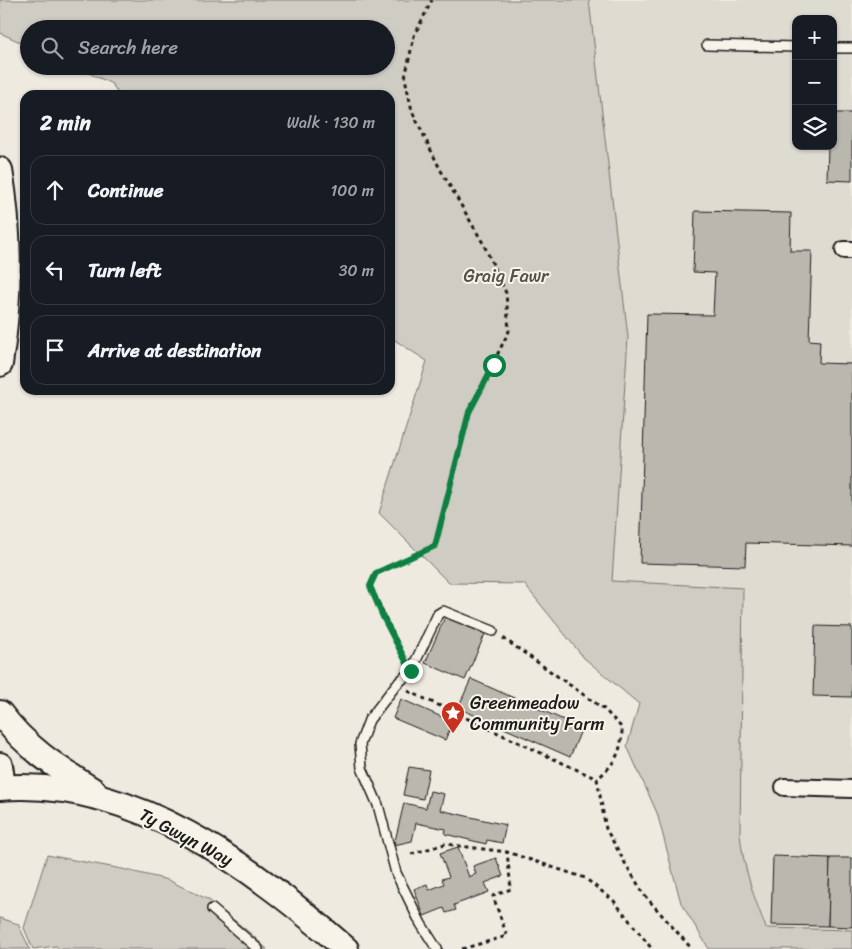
<!DOCTYPE html>
<meta charset="utf-8">
<style>
body{margin:0;font-family:Sriracha,sans-serif;background:#20242c;color:#f1f3f6}
.controls{position:absolute;right:15px;top:15px;display:grid;overflow:hidden;border-radius:10px;box-shadow:0 1px 4px #0004}
.controls button{width:45px;height:45px;display:grid;place-items:center;padding:0;border:0;border-bottom:1px solid #363941;background:#171b24;color:#f1f3f6;font:25px sans-serif}
.stop{position:absolute;width:15px;height:15px;margin:-11px;border:4px solid #0b8043;border-radius:50%;background:#fff}
.stop.end{background:#0b8043;border-color:#fff;box-shadow:0 1px 5px #0008}
.list{margin:0;padding:0;list-style:none}
h2{display:flex;justify-content:space-between;align-items:center;height:65px;margin:0;padding:0 20px;font-size:21px}
h2 small{font-size:16px;font-weight:400;color:#9ea1a6}
.list li{display:grid;grid-template-columns:32px 1fr auto;gap:15px;align-items:center;box-sizing:border-box;height:70px;margin:0 10px 10px;padding:0 10px;border:1px solid #363941;border-radius:15px}
.list b{display:block;font-size:19px;white-space:nowrap}
.list em{font-size:16px;font-style:normal;color:#9ea1a6}
.icon{flex:none;width:28px;height:28px;fill:none;stroke:currentColor;stroke-width:2;stroke-linecap:round;stroke-linejoin:round}
.map{position:relative;flex:none;width:852px;height:949px;overflow:hidden}
.search{position:absolute;background:#171b24;box-shadow:0 1px 4px #0004;left:20px;top:20px;width:375px;height:55px;display:flex;align-items:center;gap:12px;box-sizing:border-box;padding:0 18px;border-radius:28px;color:#9ea1a6;font-size:19px}
.panel{position:absolute;background:#171b24;box-shadow:0 1px 4px #0004;left:20px;top:90px;width:375px;height:305px;border-radius:15px}
.map>svg:first-child{display:block}
.built{fill:#dedbd1;fill-rule:evenodd}
.green{fill:#cfccc3;stroke:#767470}
.building{fill:#bab7af;stroke:#1c1c1c}
.lines{fill:none;stroke-linecap:round;stroke-linejoin:round}
.lane-casing{stroke:#1c1c1c;stroke-width:12}
.street-casing{stroke:#1c1c1c;stroke-width:20}
.secondary-casing{stroke:#1c1c1c;stroke-width:28}
.path{stroke:#1c1c1c;stroke-width:3;stroke-dasharray:4 4;stroke-linecap:butt}
.lane{stroke:#f7f3e8;stroke-width:9}
.street{stroke:#f7f3e8;stroke-width:16}
.secondary{stroke:#f7f3e8;stroke-width:24}
.route{stroke:#0b8043;stroke-width:6}
.labels{text-anchor:middle;stroke-width:4;stroke-linejoin:round;paint-order:stroke}
.park-label{font-size:18px;fill:#52514e;stroke:#f7f3e8}
.poi-label{font-size:18px;fill:#1c1c1c;stroke:#f7f3e8;text-anchor:start}
.street-label{font-size:18px;fill:#1c1c1c;stroke:#f7f3e8}
</style>
<div class="map">
<svg width="852" height="949" viewBox="0 0 852 949">
<rect width="100%" height="100%" fill="#eeeae0"/>
<filter id="ink" filterUnits="userSpaceOnUse"><feTurbulence type="fractalNoise" baseFrequency=".02" numOctaves="2"/><feDisplacementMap in="SourceGraphic" scale="10" xChannelSelector="R" yChannelSelector="G"/><feConvolveMatrix kernelMatrix="1 2 1 2 8 2 1 2 1" color-interpolation-filters="sRGB"/></filter>
<g filter="url(#ink)">
<path class="built" d="M 589,0 L 852,0 L 852,930 L 766,928 L 742,858 L 740,834 L 612,582 L 628,337 ZM 796,19 L 833,19 L 833,146 L 796,146 Z"/>
<g class="green">
<path d="M 0,0 L 589,0 L 628,337 L 612,581 L 743,588 L 740,834 C 743,867 754,897 766,928 L 852,930 L 852,949 L 709,949 L 681,903 L 657,813 L 627,746 L 639,704 L 584,658 L 524,584 L 449,583 L 379,513 L 427,361 L 390,337 L 390,95 L 119,95 L 112,84 L 74,66 L 386,66 L 386,29 L 29,29 L 29,46 L 0,33 Z"/>
<polygon points="47,855 122,869 168,880 209,900 250,933 267,949 60,949 56,946 33,949 24,928"/>
<polygon points="0,918 18,924 30,949 0,949"/>
</g>
<g class="building">
<polygon points="833,113 852,113 852,181 827,180 828,146 833,146"/>
<polygon points="695,211 791,213 790,251 812,251 809,340 820,341 819,363 852,364 852,546 746,543 745,566 640,563 647,314 713,315 715,273 693,272"/>
<polygon points="445,617 485,634 465,680 425,663"/>
<polygon points="815,626 852,627 852,697 813,696"/>
<polygon points="471,679 582,728 570,757 458,708"/>
<polygon points="401,699 453,722 445,740 393,718"/>
<polygon points="409,767 429,770 423,799 403,795"/>
<polygon points="430,791 444,794 440,810 506,825 502,843 487,840 486,844 445,834 446,829 416,823 412,841 394,845 404,803 426,808"/>
<polygon points="458,847 469,877 476,874 473,866 496,858 503,876 485,883 489,892 454,905 456,910 446,913 444,908 424,916 414,889 427,884 429,890 444,884 442,879 449,877 440,853"/>
<polygon points="773,856 830,858 828,926 771,925"/>
<polygon points="830,858 852,858 852,927 828,926"/>
</g>
<g class="lines">
<g class="lane-casing">
<g id="lane">
<polyline points="707,45 796,47"/>
<polyline points="833,48 852,48"/>
<polyline points="212,909 258,949"/>
<polyline points="437,949 421,924 396,873 378,805 362,768 360,744 369,720 396,685 411,671 438,614 443,611 493,631"/>
</g>
</g>
<g class="street-casing">
<g id="street">
<polyline points="844,250 852,250"/>
<polyline points="784,787 852,789"/>
</g>
</g>
<g class="secondary-casing">
<g id="secondary">
<path d="M 0,170 C 11,235 10,299 0,364"/>
<path d="M 0,713 C 26,748 58,768 94,791"/>
<polyline points="0,765 3,787"/>
<path d="M 0,788 C 132,777 252,866 346,949"/>
</g>
</g>
<g class="path">
<path d="M 503,638 L 604,709 L 622,728 C 622,752 615,764 597,779"/>
<polyline points="404,657 370,586 376,573 435,546 469,412 509,331 506,293 483,243 440,169 412,111 405,78 414,36 432,0"/>
<polyline points="408,691 597,779 606,829 625,863 645,896 692,949"/>
<polyline points="411,854 445,844 507,852 585,878 614,901 652,949"/>
<polyline points="462,949 507,936 493,896 511,889 507,852"/>
</g>
<use href="#lane" class="lane"/>
<use href="#street" class="street"/>
<use href="#secondary" class="secondary"/>
</g>
</g>
<g class="lines" filter="url(#ink)">
<polyline class="route" points="411,671 383,617 370,586 376,573 435,546 469,412 494,365"/>
</g>
<defs>
<g id="sight-pin" transform="scale(1.25)"><path d="M0 17L-7.5 6A9.5 9.5 0 1 1 7.5 6Z" fill="#c8321e" stroke="#f7f3e8"/><path d="M0-6L1.8-2.2L6-1.7L2.9 1.2L3.7 5.4L0 3.3L-3.7 5.4L-2.9 1.2L-6-1.7L-1.8-2.2Z" fill="#fff"/></g>
</defs>
<g fill-rule="evenodd">
<use href="#sight-pin" x="453" y="713"/>
</g>
<g class="labels">
<g class="park-label">
<text x="506" y="282">Graig Fawr</text>
</g>
<g class="poi-label">
<text x="470" y="709">Greenmeadow<tspan x="470" dy="21">Community Farm</tspan></text>
</g>
<g class="street-label">
<text transform="translate(186 837) rotate(28)" y="6">Ty Gwyn Way</text>
</g>
</g>
</svg>
<div class="controls">
<button>+</button>
<button>−</button>
<button><svg class="icon" aria-label="layers" viewBox="0 0 24 24"><path d="M12 4l9 5-9 5-9-5zM3 14l9 5 9-5"/></svg></button>
</div>
<div class="stop" style="left:494px;top:365px"></div>
<div class="stop end" style="left:411px;top:671px"></div>
<div class="search"><svg class="icon" aria-label="search" viewBox="0 0 24 24"><circle cx="10" cy="10" r="6"/><path d="M15 15l6 6"/></svg>Search here</div>
<section class="panel">
<h2>2 min<small>Walk · 130 m</small></h2>
<ul class="list">
<li><svg class="icon" aria-label="ahead" viewBox="0 0 24 24"><path d="M12 20V5M6 11l6-6 6 6"/></svg><div><b>Continue</b></div><em>100 m</em></li>
<li><svg class="icon" aria-label="left" viewBox="0 0 24 24"><path d="M17 20v-9H6M10 6l-5 5 5 5"/></svg><div><b>Turn left</b></div><em>30 m</em></li>
<li><svg class="icon" aria-label="arrive" viewBox="0 0 24 24"><path d="M6 21V4h12l-3 4 3 4H6"/></svg><div><b>Arrive at destination</b></div></li>
</ul>
</section>
</div>
